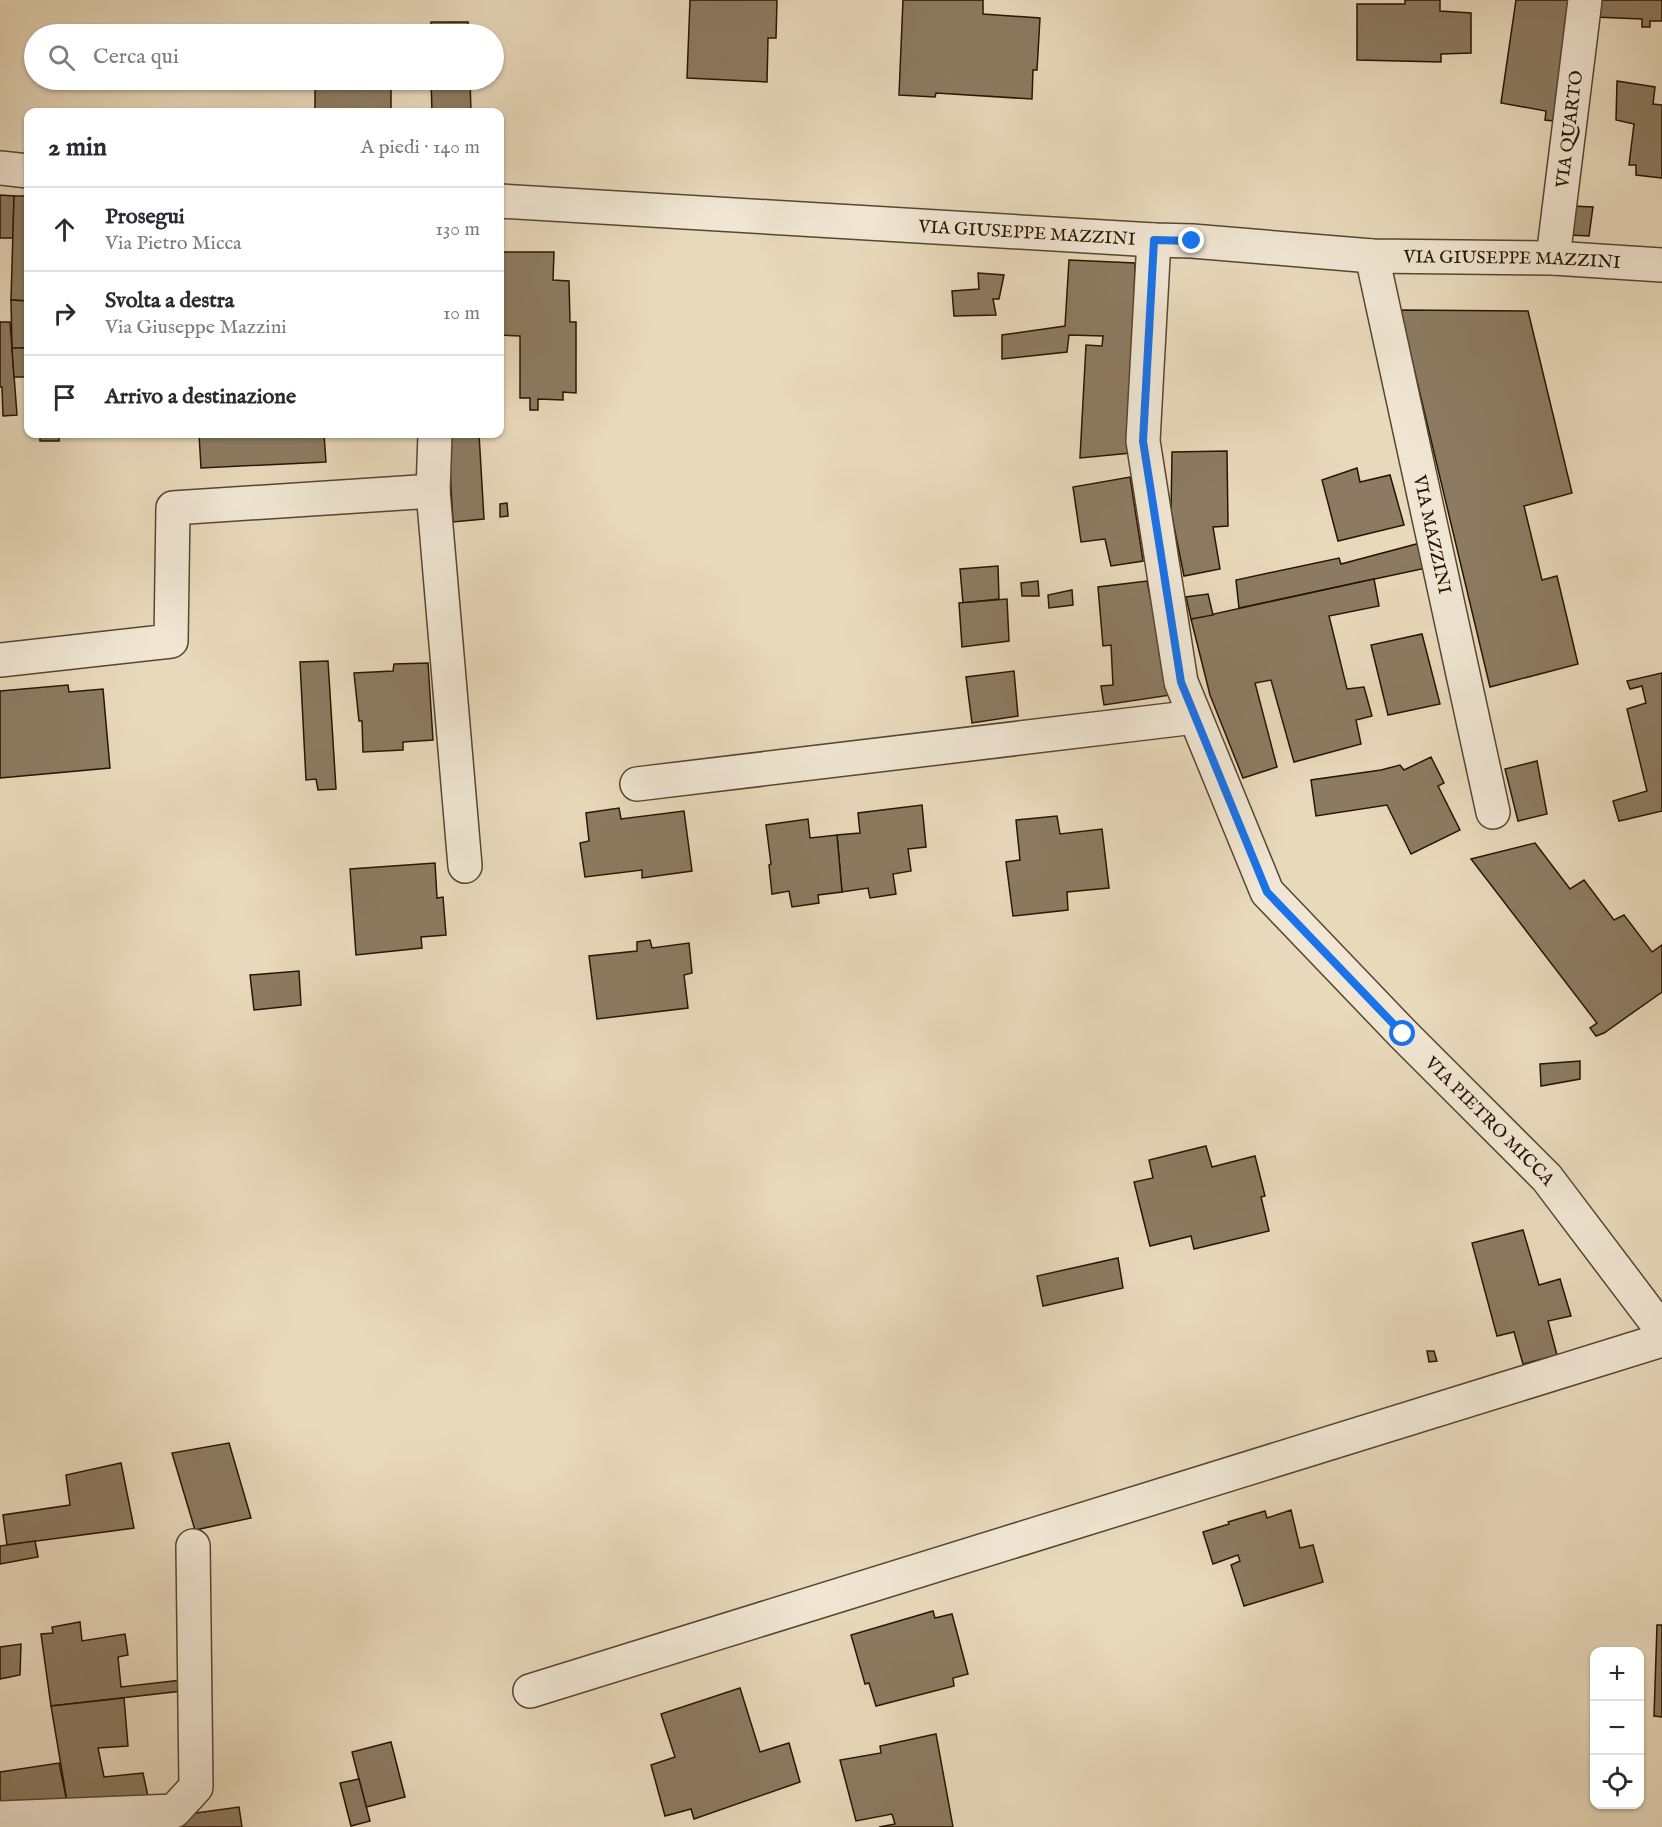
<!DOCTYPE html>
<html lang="it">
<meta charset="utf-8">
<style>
body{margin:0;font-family:"IM FELL English",serif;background:#f7f7f7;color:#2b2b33}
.controls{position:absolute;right:18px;bottom:18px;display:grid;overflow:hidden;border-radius:12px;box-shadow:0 2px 4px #0004}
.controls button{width:54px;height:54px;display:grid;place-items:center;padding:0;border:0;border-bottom:2px solid #e1e1e2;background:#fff;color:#2b2b33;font:30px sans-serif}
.stop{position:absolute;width:18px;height:18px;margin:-14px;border:4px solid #1a73e8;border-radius:50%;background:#fff}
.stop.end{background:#1a73e8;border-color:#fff;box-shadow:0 2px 6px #0008}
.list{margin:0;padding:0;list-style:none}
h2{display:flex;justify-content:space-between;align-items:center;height:78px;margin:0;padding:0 24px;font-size:26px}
h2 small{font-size:20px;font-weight:400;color:#7c7c81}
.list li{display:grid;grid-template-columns:39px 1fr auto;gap:18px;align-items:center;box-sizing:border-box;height:84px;padding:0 24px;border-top:2px solid #e1e1e2}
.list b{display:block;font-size:22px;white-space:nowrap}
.list p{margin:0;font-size:20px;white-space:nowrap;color:#7c7c81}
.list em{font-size:20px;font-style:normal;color:#7c7c81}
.icon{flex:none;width:33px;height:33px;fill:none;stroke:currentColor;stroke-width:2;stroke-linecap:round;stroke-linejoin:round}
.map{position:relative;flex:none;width:1662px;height:1827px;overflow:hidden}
.search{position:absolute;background:#fff;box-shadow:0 2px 4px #0004;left:24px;top:24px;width:480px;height:66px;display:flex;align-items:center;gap:15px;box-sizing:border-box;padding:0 21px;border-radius:33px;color:#7c7c81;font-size:22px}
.panel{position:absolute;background:#fff;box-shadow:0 2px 4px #0004;left:24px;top:108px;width:480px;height:330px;border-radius:12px}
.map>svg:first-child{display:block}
.building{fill:#8c7b62;stroke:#281501;stroke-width:1.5}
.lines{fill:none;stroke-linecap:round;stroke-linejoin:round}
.minor-casing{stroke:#584630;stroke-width:36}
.minor{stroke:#f0e6d3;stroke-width:33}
.route{stroke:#1a73e8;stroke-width:8}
.labels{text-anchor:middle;stroke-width:4.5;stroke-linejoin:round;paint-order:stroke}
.street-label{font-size:18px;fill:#281501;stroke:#f0e6d3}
</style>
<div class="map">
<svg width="1662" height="1827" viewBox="0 0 1662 1827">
<rect width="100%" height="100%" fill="#e8d9bb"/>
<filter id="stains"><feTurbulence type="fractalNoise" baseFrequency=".00333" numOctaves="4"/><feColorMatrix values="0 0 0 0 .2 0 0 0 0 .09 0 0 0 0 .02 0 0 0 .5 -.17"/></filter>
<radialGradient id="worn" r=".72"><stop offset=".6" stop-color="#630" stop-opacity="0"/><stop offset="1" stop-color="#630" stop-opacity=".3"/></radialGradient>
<g class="building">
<polygon points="690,0 777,0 776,38 768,38 767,82 687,78"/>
<polygon points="903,0 983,0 983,14 1040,18 1037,70 1033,70 1032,99 936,93 935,97 899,95"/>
<polygon points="1405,0 1440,0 1440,11 1471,13 1471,53 1441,54 1441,62 1357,60 1357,4 1405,4"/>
<polygon points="1516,0 1571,0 1553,121 1545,120 1546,111 1501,103"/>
<polygon points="1598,0 1662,0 1662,21 1650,21 1650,27 1642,27 1642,19 1595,17"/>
<polygon points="431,22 468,22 469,34 431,34"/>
<polygon points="389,33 390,34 342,34"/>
<rect x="315" y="80" width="76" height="32"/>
<polygon points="431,80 470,80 471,112 432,112"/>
<polygon points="1617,81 1655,87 1653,104 1662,105 1662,178 1636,175 1636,165 1629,165 1634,124 1616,120"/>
<polygon points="0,195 14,196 13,238 0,238"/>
<polygon points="14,196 28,196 28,301 11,300"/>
<polygon points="1572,206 1593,207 1589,236 1569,235"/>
<polygon points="500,252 554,252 553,280 569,281 570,322 576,322 576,393 563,392 563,400 538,399 538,410 530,410 530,398 520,398 520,336 500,335"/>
<polygon points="1069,260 1135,263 1131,453 1080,458 1086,345 1102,346 1103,336 1069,335 1067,352 1002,359 1002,335 1065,326"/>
<polygon points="978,273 1004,275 999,299 993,299 996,315 954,316 952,291 979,289"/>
<polygon points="11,300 28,301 28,348 12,348"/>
<polygon points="1400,310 1528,311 1572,493 1524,506 1542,580 1557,576 1578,664 1490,687"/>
<polygon points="0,322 10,322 17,415 3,416 2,387 0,387"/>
<polygon points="12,348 28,348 28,377 14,377"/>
<rect x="40" y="434" width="19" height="7"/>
<polygon points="199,434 324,434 326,462 201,468"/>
<polygon points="448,434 479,434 484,519 453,522"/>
<polygon points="1227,451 1228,526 1213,527 1220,569 1184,576 1171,512 1172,452"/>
<polygon points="1357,468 1360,482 1390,475 1404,525 1338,541 1322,480"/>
<polygon points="1130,477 1143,561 1111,566 1105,539 1081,542 1073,487"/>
<polygon points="507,503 508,516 500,517 500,504"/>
<polygon points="1424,542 1431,567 1239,608 1236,580 1339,558 1341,564"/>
<polygon points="998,566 999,599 963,603 960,569"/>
<polygon points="1374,579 1379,606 1329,616 1347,689 1364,687 1372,716 1356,720 1361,744 1294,762 1271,680 1255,683 1277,767 1243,778 1210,695 1191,619"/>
<polygon points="1038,581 1039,596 1022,596 1021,583"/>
<polygon points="1147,581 1171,695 1104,705 1101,686 1113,685 1111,645 1103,646 1098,587"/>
<polygon points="1072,590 1073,605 1049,608 1048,595"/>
<polygon points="1208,594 1213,615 1191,619 1186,597"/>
<polygon points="1007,599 1009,641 962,647 959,603"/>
<polygon points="1422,634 1440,704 1388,715 1371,645"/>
<polygon points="328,661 336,789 318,790 316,779 306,780 300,662"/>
<polygon points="428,663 433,740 403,742 403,750 363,752 362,721 359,721 354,673 393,671 394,664"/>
<polygon points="1014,671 1018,716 972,723 966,677"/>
<polygon points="1662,673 1662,811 1619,821 1613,801 1647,791 1627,709 1646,703 1642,686 1630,689 1627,681"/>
<polygon points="68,685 69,692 103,689 110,768 0,778 0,691"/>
<polygon points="1431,757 1444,783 1438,786 1460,830 1411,854 1387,805 1316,816 1311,780 1381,770 1400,765 1404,770"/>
<polygon points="1537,761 1547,814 1518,821 1505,769"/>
<polygon points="922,805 926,847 908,849 911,871 893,874 896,894 870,898 868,888 842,892 837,835 860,833 858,813"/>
<polygon points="619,808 621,819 684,811 692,871 642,878 642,870 585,877 580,843 589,841 586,813"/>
<polygon points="1057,816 1060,834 1102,829 1109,888 1067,892 1068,910 1013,916 1006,862 1020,860 1016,820"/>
<polygon points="808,819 810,838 837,835 842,892 818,895 819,903 792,907 789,891 772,894 769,865 771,864 766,825"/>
<polygon points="1535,843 1570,889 1584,880 1614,920 1624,915 1652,952 1662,945 1662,992 1604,1033 1596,1036 1590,1028 1597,1023 1471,859"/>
<polygon points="435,863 437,898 443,897 446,935 421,937 422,948 356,955 350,869"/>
<polygon points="650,940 652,948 689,943 692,973 684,975 688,1008 597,1019 589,956 637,951 637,942"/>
<polygon points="299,971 301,1005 254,1010 250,975"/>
<polygon points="1580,1061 1580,1079 1541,1086 1540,1064"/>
<polygon points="1206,1146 1212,1167 1255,1156 1265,1196 1261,1197 1269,1231 1194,1249 1191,1236 1150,1246 1134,1182 1153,1178 1149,1160"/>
<polygon points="1523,1230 1539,1285 1560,1279 1571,1316 1548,1321 1557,1355 1523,1364 1514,1332 1497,1336 1472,1243"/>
<polygon points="1118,1258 1123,1288 1043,1306 1037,1276"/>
<polygon points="1427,1351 1434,1351 1437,1361 1429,1362"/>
<polygon points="229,1443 251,1518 195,1530 172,1453"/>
<polygon points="121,1463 134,1528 7,1545 3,1515 70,1505 66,1475"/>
<polygon points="1291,1510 1300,1548 1313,1545 1323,1582 1244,1606 1231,1565 1240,1561 1238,1555 1213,1564 1203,1532 1229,1524 1228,1522 1265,1511 1267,1518"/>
<polygon points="35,1541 38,1557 0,1564 0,1546"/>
<polygon points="933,1611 935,1618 952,1614 968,1674 953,1678 954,1686 876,1706 869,1683 865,1684 851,1635"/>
<polygon points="80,1622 82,1641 125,1634 128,1655 118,1657 121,1687 181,1680 182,1691 51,1706 41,1634 53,1633 52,1627"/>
<polygon points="1657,1625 1662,1625 1662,1717 1654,1716"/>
<polygon points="21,1644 20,1675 0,1679 0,1647"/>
<polygon points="740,1688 760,1752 789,1743 800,1782 694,1819 691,1809 665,1816 651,1765 675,1757 661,1714"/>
<polygon points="124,1698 128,1746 98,1748 104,1777 143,1773 149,1801 68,1807 51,1706"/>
<polygon points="936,1734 953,1827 879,1827 895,1824 892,1814 856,1821 840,1760 881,1753 880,1746"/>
<polygon points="391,1742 405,1797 366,1807 352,1752"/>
<polygon points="59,1763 68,1807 0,1811 0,1772"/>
<polygon points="359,1779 370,1821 351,1826 340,1783"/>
<polygon points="239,1807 242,1827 162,1827 160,1818"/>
</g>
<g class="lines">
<g class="minor-casing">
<g id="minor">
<polyline points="0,168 28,171"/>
<path id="s1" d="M 500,201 L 1154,240 L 1192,241 L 1372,256 L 1553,258 L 1662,265"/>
<path id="s2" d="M 1154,240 L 1143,441 L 1181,682 L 1267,892 L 1403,1034 L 1547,1178 L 1662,1330"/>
<path id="s3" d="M 1372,256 L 1493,812"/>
<path id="s4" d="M 1553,258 L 1585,0"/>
<polyline points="435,434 433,491 465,866"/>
<polyline points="0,660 171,641 173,508 433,491"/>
<polyline points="637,784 1195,717"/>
<polyline points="530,1691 1662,1340"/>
<polyline points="0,1818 174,1811 196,1787 193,1546"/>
</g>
</g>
<use href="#minor" class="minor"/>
</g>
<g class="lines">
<polyline class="route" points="1192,241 1154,240 1143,441 1181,682 1267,892 1403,1034"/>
</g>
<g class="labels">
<g class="street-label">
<text dy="6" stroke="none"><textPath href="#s4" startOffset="130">VIA QUARTO</textPath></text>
<text dy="6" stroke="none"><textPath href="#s1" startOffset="528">VIA GIUSEPPE MAZZINI</textPath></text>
<text dy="6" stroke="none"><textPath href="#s1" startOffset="1014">VIA GIUSEPPE MAZZINI</textPath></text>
<text dy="6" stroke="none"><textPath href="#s3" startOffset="285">VIA MAZZINI</textPath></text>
<text dy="6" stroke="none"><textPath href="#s2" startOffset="992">VIA PIETRO MICCA</textPath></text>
</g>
</g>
<rect width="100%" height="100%" filter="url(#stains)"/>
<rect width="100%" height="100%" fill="url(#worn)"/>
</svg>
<div class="controls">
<button>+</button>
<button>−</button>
<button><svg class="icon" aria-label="locate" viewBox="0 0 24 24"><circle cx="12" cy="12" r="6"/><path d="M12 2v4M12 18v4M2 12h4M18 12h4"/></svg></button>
</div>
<div class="stop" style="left:1403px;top:1034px"></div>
<div class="stop end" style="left:1192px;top:241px"></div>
<div class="search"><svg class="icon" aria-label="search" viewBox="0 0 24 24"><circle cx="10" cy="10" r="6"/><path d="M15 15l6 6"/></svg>Cerca qui</div>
<section class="panel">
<h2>2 min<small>A piedi · 140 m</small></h2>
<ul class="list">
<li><svg class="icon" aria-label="ahead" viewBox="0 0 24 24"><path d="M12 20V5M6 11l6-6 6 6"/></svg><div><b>Prosegui</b><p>Via Pietro Micca</p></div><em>130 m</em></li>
<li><svg class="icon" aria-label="right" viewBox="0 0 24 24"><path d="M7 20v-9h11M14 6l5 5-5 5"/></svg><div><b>Svolta a destra</b><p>Via Giuseppe Mazzini</p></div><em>10 m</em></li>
<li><svg class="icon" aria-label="arrive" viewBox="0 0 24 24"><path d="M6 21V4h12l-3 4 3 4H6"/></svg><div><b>Arrivo a destinazione</b></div></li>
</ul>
</section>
</div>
